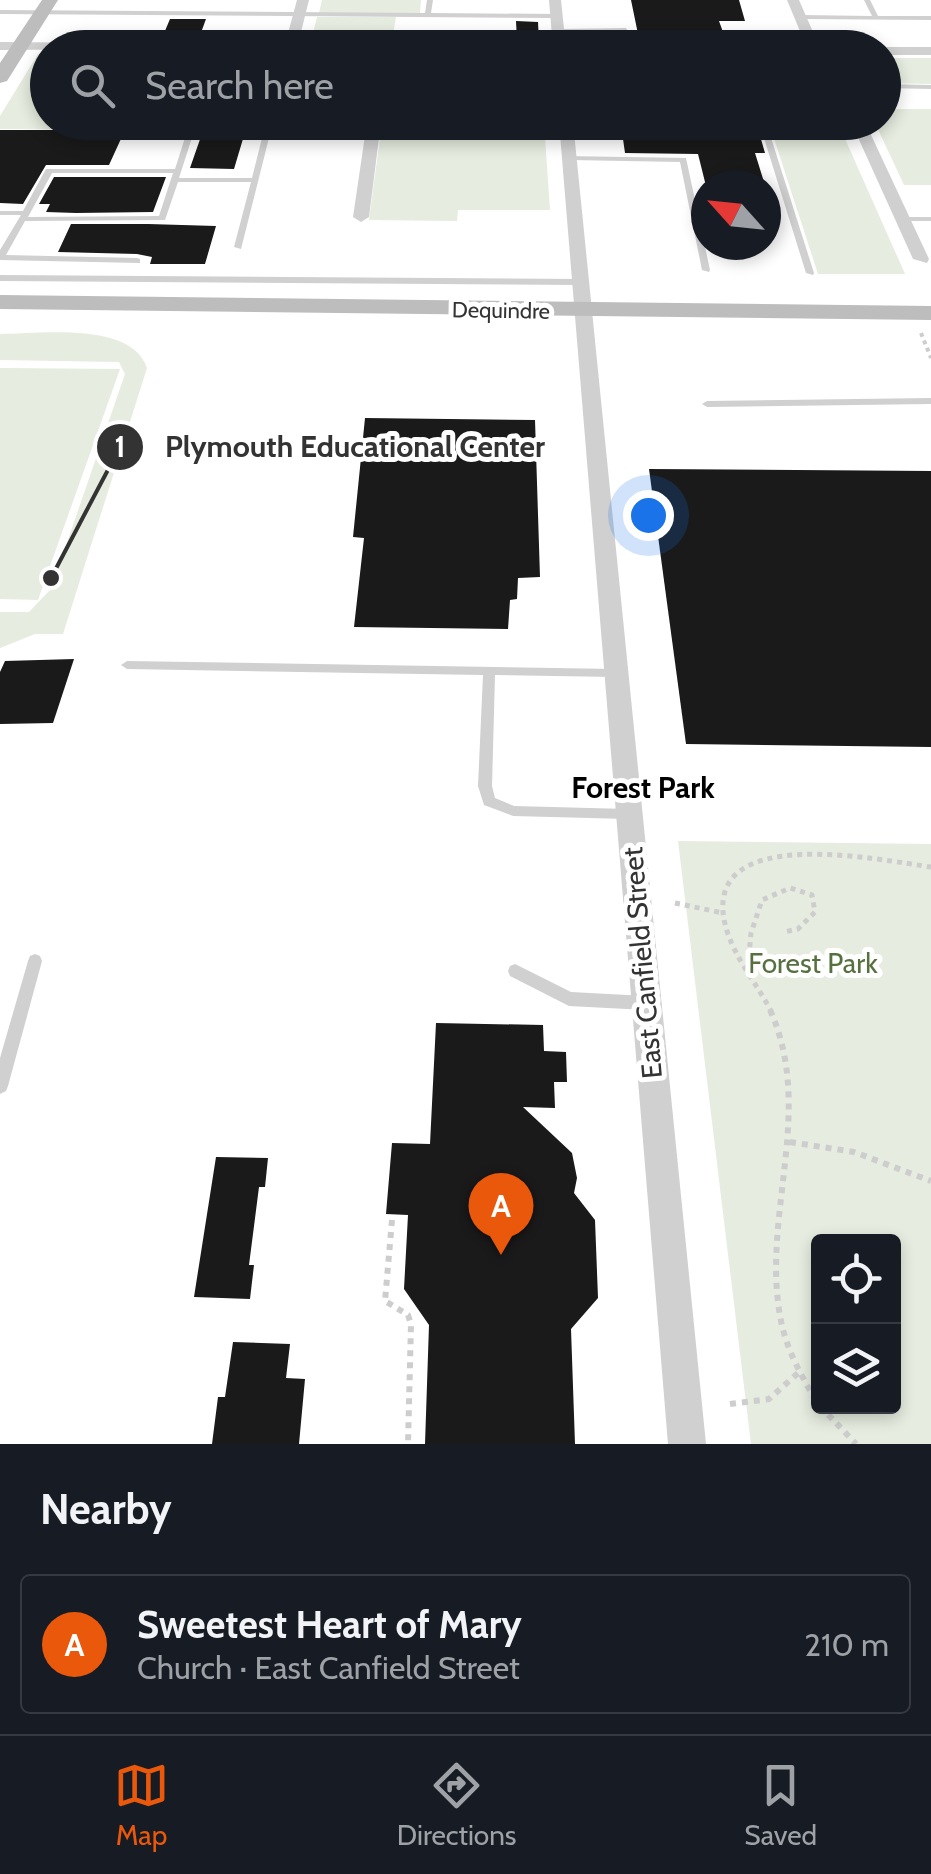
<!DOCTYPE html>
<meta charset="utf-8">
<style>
body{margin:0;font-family:Cabin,sans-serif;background:#20242c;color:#f1f3f6}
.controls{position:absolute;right:30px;bottom:30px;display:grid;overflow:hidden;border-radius:10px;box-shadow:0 5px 15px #0003}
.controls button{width:90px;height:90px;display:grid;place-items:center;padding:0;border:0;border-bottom:2px solid #363941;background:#171b24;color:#f1f3f6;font:50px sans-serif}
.compass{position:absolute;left:691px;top:170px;width:90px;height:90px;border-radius:50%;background:#171b24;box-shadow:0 5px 15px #0003;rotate:297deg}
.you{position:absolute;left:648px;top:515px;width:35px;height:35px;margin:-25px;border:8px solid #fff;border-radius:50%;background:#1a73e8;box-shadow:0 0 0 15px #1a73e833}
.badge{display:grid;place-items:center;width:65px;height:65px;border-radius:50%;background:#ea580c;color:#fff;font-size:32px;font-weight:700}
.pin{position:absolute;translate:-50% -82px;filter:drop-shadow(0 2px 5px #0008)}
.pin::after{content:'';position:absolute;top:52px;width:35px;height:30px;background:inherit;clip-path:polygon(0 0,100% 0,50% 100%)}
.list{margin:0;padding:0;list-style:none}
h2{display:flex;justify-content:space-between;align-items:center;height:130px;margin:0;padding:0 40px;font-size:42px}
h2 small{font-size:32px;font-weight:400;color:#9ea1a6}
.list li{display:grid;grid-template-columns:65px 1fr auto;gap:30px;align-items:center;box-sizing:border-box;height:140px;margin:0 20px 20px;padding:0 20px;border:2px solid #363941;border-radius:10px}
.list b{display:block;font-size:38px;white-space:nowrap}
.list p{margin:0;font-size:32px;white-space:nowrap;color:#9ea1a6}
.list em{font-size:32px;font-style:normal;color:#9ea1a6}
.icon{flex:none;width:55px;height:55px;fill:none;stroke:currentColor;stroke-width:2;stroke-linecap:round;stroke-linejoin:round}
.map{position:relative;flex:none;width:931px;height:1444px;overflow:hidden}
.search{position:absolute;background:#171b24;box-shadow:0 5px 15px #0003;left:30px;right:30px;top:30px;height:110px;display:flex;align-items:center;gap:25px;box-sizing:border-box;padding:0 35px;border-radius:55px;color:#9ea1a6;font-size:38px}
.sheet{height:290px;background:#171b24}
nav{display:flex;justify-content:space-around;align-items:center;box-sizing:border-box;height:140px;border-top:2px solid #363941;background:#171b24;font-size:28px;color:#9ea1a6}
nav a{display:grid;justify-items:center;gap:5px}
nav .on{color:#ea580c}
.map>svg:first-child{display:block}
.green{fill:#e6ecdf;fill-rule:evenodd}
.building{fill:#1a1a1a}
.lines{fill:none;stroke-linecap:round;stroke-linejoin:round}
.path-far2{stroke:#cdcdcd;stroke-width:4;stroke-dasharray:4 4;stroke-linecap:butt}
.path-far1{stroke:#cdcdcd;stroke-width:5;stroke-dasharray:5 5;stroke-linecap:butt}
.path{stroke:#cdcdcd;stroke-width:6;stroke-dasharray:6 6;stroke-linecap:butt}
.lane{fill:#d0d0d0;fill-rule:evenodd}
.street{fill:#d0d0d0;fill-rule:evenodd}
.secondary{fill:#bdbdbd;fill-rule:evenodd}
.labels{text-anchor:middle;stroke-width:10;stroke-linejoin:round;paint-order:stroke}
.far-street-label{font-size:22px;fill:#333;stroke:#fff}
.street-label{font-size:28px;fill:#333;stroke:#fff}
.park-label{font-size:28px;fill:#56703f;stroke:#fff}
.neighbourhood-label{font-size:30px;font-weight:bold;fill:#000;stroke:#fff}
.leader{fill:none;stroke:#333;stroke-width:4}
.callout-dot{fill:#333;stroke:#fff;stroke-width:4}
.mark-label{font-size:30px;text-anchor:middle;font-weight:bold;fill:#fff}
.callout-label{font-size:30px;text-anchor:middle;font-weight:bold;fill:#333;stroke:#fff;stroke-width:10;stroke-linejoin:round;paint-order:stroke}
</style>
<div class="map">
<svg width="931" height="1444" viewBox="0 0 931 1444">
<rect width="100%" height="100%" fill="#fff"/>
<g class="green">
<polygon points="322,0 421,0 420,13 319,13"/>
<polygon points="317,17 396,17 392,41 311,41"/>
<polygon points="38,54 47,54 48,122 178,123 175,130 0,129 0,116"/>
<polygon points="884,58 931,58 931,84 884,83"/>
<polygon points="884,109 931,109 931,185 904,185 875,123 884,122"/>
<polygon points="382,123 544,123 550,210 458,210 457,221 369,220"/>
<polygon points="769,123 838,123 905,274 818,274"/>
<path d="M 0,334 C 40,334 131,321 147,368 L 63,634 L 35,634 L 0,648 L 0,612 L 29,612 L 51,589 L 125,374 L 119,362 L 0,360 Z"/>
<polygon points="0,368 120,369 38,600 0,599"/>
<path d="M 678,841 L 931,844 L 931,1444 L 751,1444 ZM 818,1242 L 894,1242 L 894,1406 L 818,1406 Z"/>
</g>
<g class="building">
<polygon points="631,0 739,0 745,21 719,21 724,35 718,37 645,36 638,34"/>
<polygon points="170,19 206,19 199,38 162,38"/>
<polygon points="516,21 538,22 539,42 517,41"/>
<polygon points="206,122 248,122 234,169 190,168"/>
<polygon points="684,122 756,122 765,153 755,153 764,182 705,182 698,154 625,153 622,132 686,133"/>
<polygon points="0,130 125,130 109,165 46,165 23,204 0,203"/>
<polygon points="54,177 166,177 153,212 76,213 46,212 50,204 39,204"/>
<polygon points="71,224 148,224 216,226 205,264 150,264 152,257 137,254 58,252"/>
<polygon points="365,418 535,420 540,577 518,578 517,599 510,600 508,629 354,627 364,538 353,537"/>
<polygon points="649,469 931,471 931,747 686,744"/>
<polygon points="74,659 53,723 0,724 0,672 5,661"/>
<polygon points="436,1023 543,1025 544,1051 566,1052 567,1082 554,1082 555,1108 523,1107 572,1153 577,1178 574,1193 595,1220 598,1298 571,1329 575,1444 425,1444 429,1325 404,1289 408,1215 386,1214 392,1143 430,1144"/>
<polygon points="216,1157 268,1158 265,1187 259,1187 249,1265 254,1265 250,1299 194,1297"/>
<polygon points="233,1342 290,1344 286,1378 305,1379 299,1444 212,1444 218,1397 225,1397"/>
</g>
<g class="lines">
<polyline class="path-far2" points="921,333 931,358"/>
<g class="path-far1">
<polyline points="675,903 723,913"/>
<polyline points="748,967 751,933 762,900 790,888 812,895 815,912 798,929 784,932"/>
<path d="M 772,1013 C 757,983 733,957 725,924 C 701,822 879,860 931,867"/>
</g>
<g class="path">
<path d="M 770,1010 C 816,1112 760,1216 781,1321 C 787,1351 802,1377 818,1404"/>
<polyline points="790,1142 854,1152 931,1181"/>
<polyline points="392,1220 385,1301 408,1315 411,1324 408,1444"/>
<polyline points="730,1404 769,1399 798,1373"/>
<polyline points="820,1406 856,1444"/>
</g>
<g class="lane">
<polygon points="427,0 433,0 431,13 557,14 560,16 557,18 0,14 0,10 425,13"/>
<polygon points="864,0 870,0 878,16 931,16 931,20 801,19 798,17 801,15 872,16"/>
<polygon points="626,28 628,31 558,33 555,31 558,29"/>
<polygon points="735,30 806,30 809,32 806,34 733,33"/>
<polygon points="884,84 931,85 931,89 884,88"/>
<path d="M 190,122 L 197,122 L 179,178 L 252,178 L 266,122 L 273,122 L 241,249 L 234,247 L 251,182 L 178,182 L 165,220 L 25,221 L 6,255 L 137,258 L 140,259 L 140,263 L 0,260 L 0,250 L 21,215 L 0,215 L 0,211 L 23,211 L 46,169 L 175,169 ZM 52,173 L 173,173 L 159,216 L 28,217 Z"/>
<polygon points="759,122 766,122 814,273 813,275 806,273"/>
<polygon points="567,156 686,158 710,270 709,272 702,270 680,162 570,160 566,158"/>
<rect x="898" y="217" width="33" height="4"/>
<polygon points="0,275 581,279 585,282 581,285 0,281"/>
<polygon points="931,398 931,404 707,407 702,404 707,401"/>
<polygon points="127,661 616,669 622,673 616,677 495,675 492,786 495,798 514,806 628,809 633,810 635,814 633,818 628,819 513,816 484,805 478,786 483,675 127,669 121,665"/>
<polygon points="35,954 40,956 42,961 8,1086 6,1091 0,1094 0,1058 28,961 30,956"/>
<polygon points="515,964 571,992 646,996 651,998 654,1003 651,1008 646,1010 569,1006 510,976 508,971 510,966"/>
</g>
<g class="street">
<polygon points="297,0 309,0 297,48 284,48"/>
<polygon points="549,0 561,0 566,48 553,48"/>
<polygon points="787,0 799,0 820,48 807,48"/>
<polygon points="0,42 260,44 266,48 0,50"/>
<rect x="884" y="47" width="47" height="8"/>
<polygon points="367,122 381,122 369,217 361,222 353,217"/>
<polygon points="559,122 573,122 706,1444 668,1444"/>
<polygon points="851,122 865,122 929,259 927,263 913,259"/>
</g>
<g class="secondary">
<polygon points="42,0 58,0 7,81 0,83 0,63"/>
<polygon points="0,295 931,306 931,320 0,309"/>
</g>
</g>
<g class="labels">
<g class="far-street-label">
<text transform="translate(501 310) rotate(1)" y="8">Dequindre</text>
</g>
<g class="street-label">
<text transform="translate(642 963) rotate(-95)" y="10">East Canfield Street</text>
</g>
<g class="park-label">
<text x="813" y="973">Forest Park</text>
</g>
<g class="neighbourhood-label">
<text x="643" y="798">Forest Park</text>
</g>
</g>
<path class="leader" d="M51 578L120 447"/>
<g class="callout-dot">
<circle cx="51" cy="578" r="10"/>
<circle cx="120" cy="447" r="25"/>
</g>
<g class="mark-label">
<text x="120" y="457">1</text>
</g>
<g class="callout-label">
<text x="355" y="457">Plymouth Educational Center</text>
</g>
</svg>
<div class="controls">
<button><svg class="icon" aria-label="locate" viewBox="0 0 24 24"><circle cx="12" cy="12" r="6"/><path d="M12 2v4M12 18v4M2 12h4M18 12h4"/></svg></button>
<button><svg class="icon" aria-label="layers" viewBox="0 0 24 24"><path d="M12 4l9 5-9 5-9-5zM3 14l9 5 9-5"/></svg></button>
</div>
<svg class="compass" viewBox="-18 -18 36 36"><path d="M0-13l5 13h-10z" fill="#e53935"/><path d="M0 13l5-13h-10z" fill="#9ea1a6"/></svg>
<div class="you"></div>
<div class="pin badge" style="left:501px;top:1255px">A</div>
<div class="search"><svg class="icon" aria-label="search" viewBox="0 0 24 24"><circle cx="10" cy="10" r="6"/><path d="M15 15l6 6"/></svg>Search here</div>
</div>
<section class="sheet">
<h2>Nearby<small></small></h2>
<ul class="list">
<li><span class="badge">A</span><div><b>Sweetest Heart of Mary</b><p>Church · East Canfield Street</p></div><em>210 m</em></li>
</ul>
</section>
<nav>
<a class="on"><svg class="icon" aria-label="map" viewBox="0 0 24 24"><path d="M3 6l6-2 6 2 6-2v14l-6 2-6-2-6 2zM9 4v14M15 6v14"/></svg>Map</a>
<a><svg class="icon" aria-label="directions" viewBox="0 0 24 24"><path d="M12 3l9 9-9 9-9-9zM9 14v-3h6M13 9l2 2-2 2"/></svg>Directions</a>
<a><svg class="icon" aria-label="saved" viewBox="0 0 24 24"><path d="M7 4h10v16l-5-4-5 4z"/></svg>Saved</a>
</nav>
